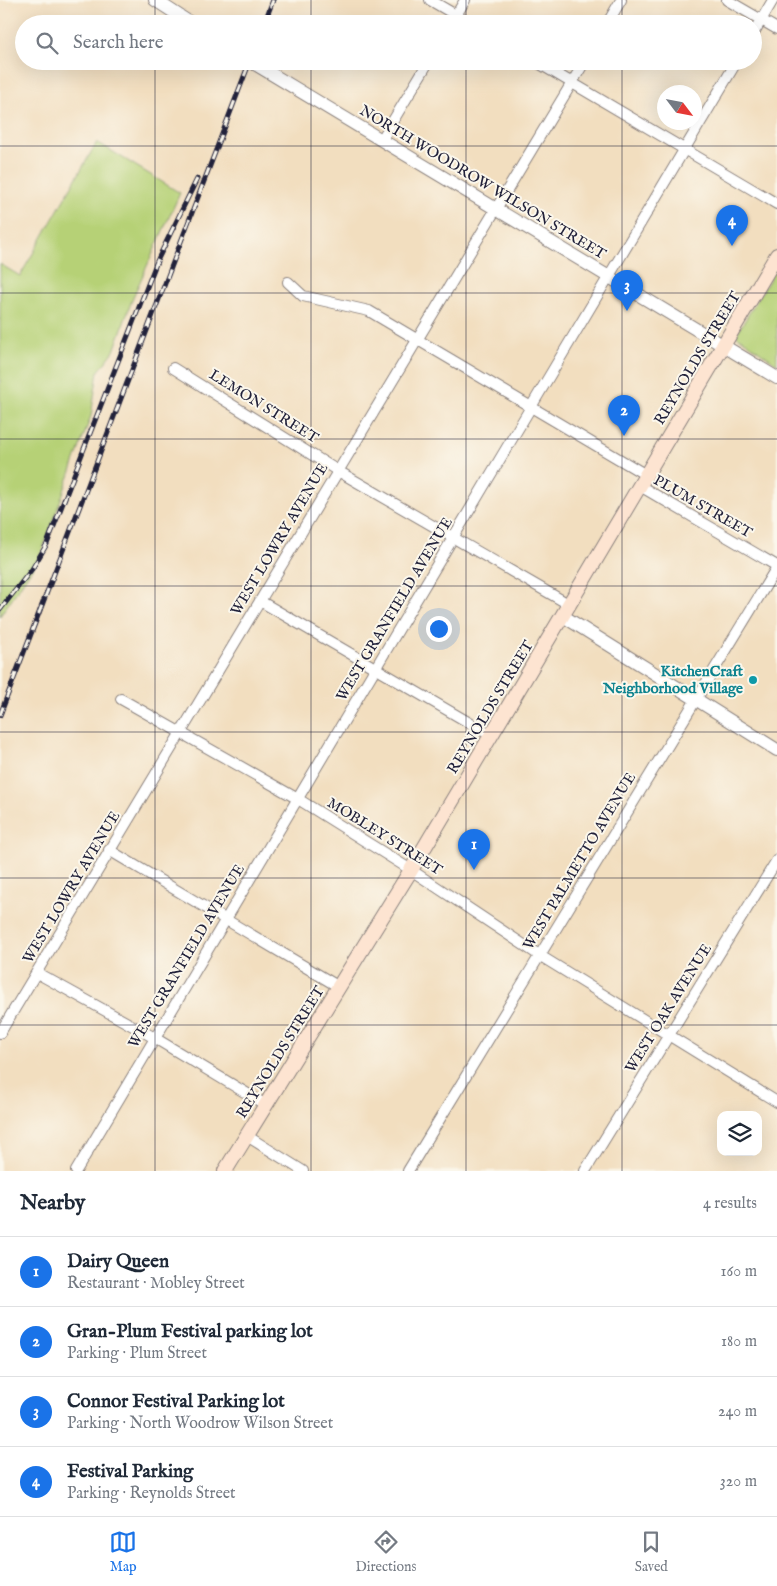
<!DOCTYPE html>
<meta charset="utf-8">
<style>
body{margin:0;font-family:"IM FELL English",serif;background:#f6f6f7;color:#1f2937}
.controls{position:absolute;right:15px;bottom:15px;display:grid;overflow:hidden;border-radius:10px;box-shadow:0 5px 20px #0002}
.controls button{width:45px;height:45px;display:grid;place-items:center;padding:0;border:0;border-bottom:1px solid #e0e1e3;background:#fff;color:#1f2937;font:25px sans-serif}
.compass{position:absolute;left:657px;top:85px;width:45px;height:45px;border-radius:50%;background:#fff;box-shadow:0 5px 20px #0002;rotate:122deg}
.you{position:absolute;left:438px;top:628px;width:18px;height:18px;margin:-12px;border:4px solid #fff;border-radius:50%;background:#1a73e8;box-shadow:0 0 0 8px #1a73e833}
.badge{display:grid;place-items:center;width:32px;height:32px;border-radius:50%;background:#1a73e8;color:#fff;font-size:16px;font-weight:700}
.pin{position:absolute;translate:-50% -41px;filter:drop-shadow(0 1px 2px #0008)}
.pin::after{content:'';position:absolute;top:26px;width:18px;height:15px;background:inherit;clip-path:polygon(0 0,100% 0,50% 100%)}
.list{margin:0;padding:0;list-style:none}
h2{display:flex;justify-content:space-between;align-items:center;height:65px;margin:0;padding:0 20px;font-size:21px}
h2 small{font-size:16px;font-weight:400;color:#747a83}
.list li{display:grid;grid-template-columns:32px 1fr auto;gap:15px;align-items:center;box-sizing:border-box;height:70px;padding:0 20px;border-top:1px solid #e0e1e3}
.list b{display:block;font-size:19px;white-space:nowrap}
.list p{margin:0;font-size:16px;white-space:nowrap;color:#747a83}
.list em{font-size:16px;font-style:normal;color:#747a83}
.icon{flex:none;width:28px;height:28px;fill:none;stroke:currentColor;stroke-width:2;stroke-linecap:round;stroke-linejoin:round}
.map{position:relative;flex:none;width:777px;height:1171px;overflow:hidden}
.search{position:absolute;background:#fff;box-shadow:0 5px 20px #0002;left:15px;right:15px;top:15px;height:55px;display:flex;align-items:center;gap:12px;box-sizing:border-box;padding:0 18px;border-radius:28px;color:#747a83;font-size:19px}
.sheet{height:345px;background:#fff}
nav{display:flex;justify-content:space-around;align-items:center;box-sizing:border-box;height:70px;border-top:1px solid #e0e1e3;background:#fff;font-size:14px;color:#747a83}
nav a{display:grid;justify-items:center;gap:2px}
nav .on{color:#1a73e8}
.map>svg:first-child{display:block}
.green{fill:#b6d176;stroke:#6c7a58}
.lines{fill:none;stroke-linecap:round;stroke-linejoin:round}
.minor-casing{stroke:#8a807d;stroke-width:12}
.tertiary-casing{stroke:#8a807d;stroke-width:14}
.secondary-casing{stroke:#8a807d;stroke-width:16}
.minor{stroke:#fff;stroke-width:10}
.tertiary{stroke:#fff;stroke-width:12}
.secondary{stroke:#fde4d1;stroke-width:14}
.rail-casing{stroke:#22223b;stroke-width:5}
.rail{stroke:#fbf7ec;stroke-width:3;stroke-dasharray:9;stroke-linecap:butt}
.grid{fill:none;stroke:#22223b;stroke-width:1;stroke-opacity:0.55}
.culture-dot{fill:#0f9aa8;stroke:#fbf7ec;stroke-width:2}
.labels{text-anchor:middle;stroke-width:4;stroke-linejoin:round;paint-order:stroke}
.street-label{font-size:15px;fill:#22223b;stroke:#fbf7ec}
.culture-label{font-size:15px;font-weight:bold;fill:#0d838f;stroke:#fbf7ec;text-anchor:end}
</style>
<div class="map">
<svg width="777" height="1171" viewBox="0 0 777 1171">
<rect width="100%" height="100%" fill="#fbf7ec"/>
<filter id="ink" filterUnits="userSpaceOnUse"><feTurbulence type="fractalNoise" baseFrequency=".02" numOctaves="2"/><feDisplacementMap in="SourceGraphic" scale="10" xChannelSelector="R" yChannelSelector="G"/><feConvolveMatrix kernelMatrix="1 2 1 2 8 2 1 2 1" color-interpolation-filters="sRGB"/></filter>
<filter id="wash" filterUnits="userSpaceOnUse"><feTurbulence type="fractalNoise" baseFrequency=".0096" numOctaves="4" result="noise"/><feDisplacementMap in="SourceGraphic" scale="20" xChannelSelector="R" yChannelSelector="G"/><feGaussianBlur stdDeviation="1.12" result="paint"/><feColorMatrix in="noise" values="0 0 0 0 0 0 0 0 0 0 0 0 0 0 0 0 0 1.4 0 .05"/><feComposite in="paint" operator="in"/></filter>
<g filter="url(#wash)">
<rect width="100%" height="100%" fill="#f2debf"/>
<g class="green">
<polygon points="97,142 180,193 133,297 114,351 98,372 91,416 40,557 0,616 0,264 20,276"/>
<polygon points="777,267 777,364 736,335"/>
</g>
</g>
<g filter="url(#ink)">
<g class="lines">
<g class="minor-casing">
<g id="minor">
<polyline points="430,0 471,24"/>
<polyline points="727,0 777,29"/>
<polyline points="451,24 465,0"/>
<polyline points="607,24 621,0"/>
<polyline points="753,34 773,0"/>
<polyline points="535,61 777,204"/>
<polyline points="382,139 429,61"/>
<polyline points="288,282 303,296 369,311 646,475"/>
<polyline points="173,368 338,471 570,605"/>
<polyline points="640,486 777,566"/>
<polyline points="260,601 492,736"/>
<polyline points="121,699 298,799 411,870 539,955 777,1102"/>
<polyline points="109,850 339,987"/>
<polyline points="37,973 153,1037 266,1105"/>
<polyline points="0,1033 585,61"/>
<polyline points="247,1136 303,1171"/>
<polyline points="76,1171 737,61"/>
<polyline points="408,1171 777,567"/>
<polyline points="585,1171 777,860"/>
</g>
</g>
<g class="tertiary-casing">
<g id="tertiary">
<polyline points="155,0 192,24"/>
<polyline points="250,61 777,378"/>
<polyline points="563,616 777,750"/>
</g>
</g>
<g class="secondary-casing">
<polyline id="secondary" points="225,1171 411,870 777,255"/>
</g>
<use href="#minor" class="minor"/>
<use href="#tertiary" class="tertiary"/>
<use href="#secondary" class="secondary"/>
<g class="rail-casing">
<g id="rail">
<polyline points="264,24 273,0"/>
<polyline points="0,610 32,569 47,544 157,261 197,179"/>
<polyline points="0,715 250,61"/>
</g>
</g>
<use href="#rail" class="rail"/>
</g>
</g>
<path class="grid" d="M 155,0 L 155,24M 311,0 L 311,24M 466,0 L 466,24M 622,0 L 622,24M 155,61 L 155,1171M 311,61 L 311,1171M 466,61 L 466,1171M 622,61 L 622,1171M 0,146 L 777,146M 0,293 L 777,293M 0,439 L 777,439M 0,586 L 777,586M 0,732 L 777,732M 0,878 L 777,878M 0,1025 L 777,1025"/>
<circle class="culture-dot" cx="753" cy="680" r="5"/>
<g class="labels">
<g class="street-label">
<text transform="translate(483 182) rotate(31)" y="5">NORTH WOODROW WILSON STREET</text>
<text transform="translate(697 358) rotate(-59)" y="5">REYNOLDS STREET</text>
<text transform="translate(264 406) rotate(32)" y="5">LEMON STREET</text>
<text transform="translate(703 506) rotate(30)" y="5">PLUM STREET</text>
<text transform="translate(279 539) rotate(-59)" y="5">WEST LOWRY AVENUE</text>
<text transform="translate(394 609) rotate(-59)" y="5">WEST GRANFIELD AVENUE</text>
<text transform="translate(490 707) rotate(-59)" y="5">REYNOLDS STREET</text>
<text transform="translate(385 836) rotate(32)" y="5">MOBLEY STREET</text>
<text transform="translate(579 861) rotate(-59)" y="5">WEST PALMETTO AVENUE</text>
<text transform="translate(71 887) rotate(-59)" y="5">WEST LOWRY AVENUE</text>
<text transform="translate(186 956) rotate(-59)" y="5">WEST GRANFIELD AVENUE</text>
<text transform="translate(668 1008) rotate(-58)" y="5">WEST OAK AVENUE</text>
<text transform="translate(280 1052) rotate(-58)" y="5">REYNOLDS STREET</text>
</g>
<g class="culture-label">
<text x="743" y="676">KitchenCraft<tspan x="743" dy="17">Neighborhood Village</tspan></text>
</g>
</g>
</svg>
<div class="controls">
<button><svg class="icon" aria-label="layers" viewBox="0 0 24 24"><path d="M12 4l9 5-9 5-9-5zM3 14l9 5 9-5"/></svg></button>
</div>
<svg class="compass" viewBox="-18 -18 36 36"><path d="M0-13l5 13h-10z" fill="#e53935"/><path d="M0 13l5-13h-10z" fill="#747a83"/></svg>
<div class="you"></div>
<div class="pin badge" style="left:474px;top:870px">1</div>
<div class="pin badge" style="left:624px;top:436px">2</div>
<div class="pin badge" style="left:627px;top:311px">3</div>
<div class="pin badge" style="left:732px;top:246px">4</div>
<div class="search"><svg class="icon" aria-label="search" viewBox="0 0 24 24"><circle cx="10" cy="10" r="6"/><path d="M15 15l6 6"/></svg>Search here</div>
</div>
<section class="sheet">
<h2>Nearby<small>4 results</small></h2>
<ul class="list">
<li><span class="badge">1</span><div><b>Dairy Queen</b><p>Restaurant · Mobley Street</p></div><em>160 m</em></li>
<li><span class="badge">2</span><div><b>Gran-Plum Festival parking lot</b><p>Parking · Plum Street</p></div><em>180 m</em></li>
<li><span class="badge">3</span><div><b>Connor Festival Parking lot</b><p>Parking · North Woodrow Wilson Street</p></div><em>240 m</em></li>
<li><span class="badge">4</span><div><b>Festival Parking</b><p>Parking · Reynolds Street</p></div><em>320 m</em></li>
</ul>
</section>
<nav>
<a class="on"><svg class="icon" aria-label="map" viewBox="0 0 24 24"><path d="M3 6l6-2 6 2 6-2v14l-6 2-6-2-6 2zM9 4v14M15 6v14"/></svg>Map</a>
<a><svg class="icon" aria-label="directions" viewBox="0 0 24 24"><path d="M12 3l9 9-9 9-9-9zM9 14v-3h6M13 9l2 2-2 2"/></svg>Directions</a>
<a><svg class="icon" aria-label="saved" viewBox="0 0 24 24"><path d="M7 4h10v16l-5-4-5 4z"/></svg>Saved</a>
</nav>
